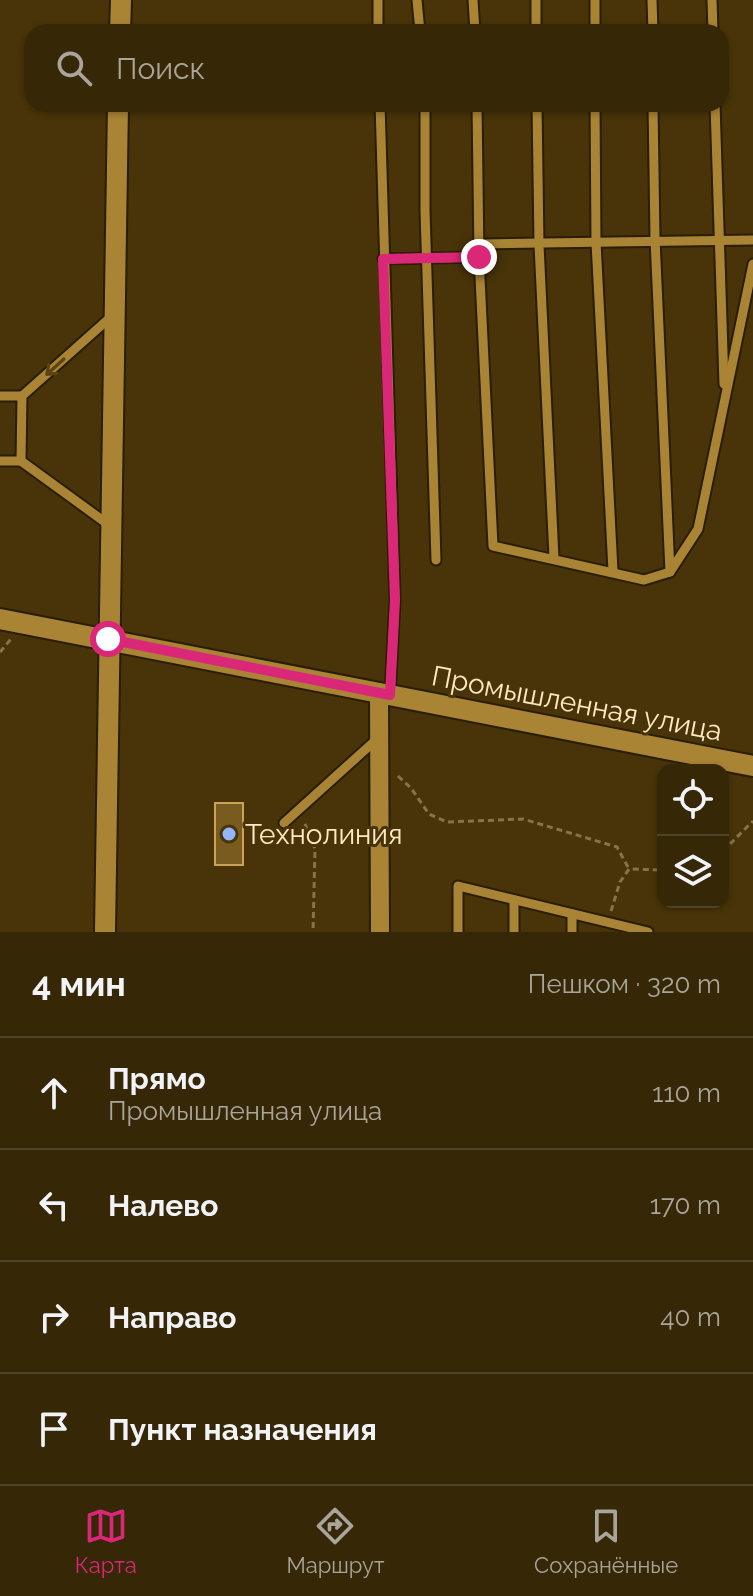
<!DOCTYPE html>
<html lang="ru">
<meta charset="utf-8">
<style>
body{margin:0;font-family:Raleway,sans-serif;background:#413314;color:#f1f3f6}
.controls{position:absolute;right:24px;bottom:24px;display:grid;overflow:hidden;border-radius:16px;box-shadow:0 2px 6px #0004}
.controls button{width:72px;height:72px;display:grid;place-items:center;padding:0;border:0;border-bottom:2px solid #504428;background:#362706;color:#f1f3f6;font:40px sans-serif}
.stop{position:absolute;width:24px;height:24px;margin:-18px;border:6px solid #db2777;border-radius:50%;background:#fff}
.stop.end{background:#db2777;border-color:#fff;box-shadow:0 2px 8px #0008}
.list{margin:0;padding:0;list-style:none}
h2{display:flex;justify-content:space-between;align-items:center;height:104px;margin:0;padding:0 32px;font-size:34px}
h2 small{font-size:26px;font-weight:400;color:#aaa59b}
.list li{display:grid;grid-template-columns:52px 1fr auto;gap:24px;align-items:center;box-sizing:border-box;height:112px;padding:0 32px;border-top:2px solid #504428}
.list b{display:block;font-size:30px;white-space:nowrap}
.list p{margin:0;font-size:26px;white-space:nowrap;color:#aaa59b}
.list em{font-size:26px;font-style:normal;color:#aaa59b}
.icon{flex:none;width:44px;height:44px;fill:none;stroke:currentColor;stroke-width:2;stroke-linecap:round;stroke-linejoin:round}
.map{position:relative;flex:none;width:753px;height:932px;overflow:hidden}
.search{position:absolute;background:#362706;box-shadow:0 2px 6px #0004;left:24px;right:24px;top:24px;height:88px;display:flex;align-items:center;gap:20px;box-sizing:border-box;padding:0 28px;border-radius:24px;color:#aaa59b;font-size:30px}
.sheet{height:552px;background:#362706}
nav{display:flex;justify-content:space-around;align-items:center;box-sizing:border-box;height:112px;border-top:2px solid #504428;background:#362706;font-size:22px;color:#aaa59b}
nav a{display:grid;justify-items:center;gap:4px}
nav .on{color:#db2777}
.map>svg:first-child{display:block}
.building{fill:#785c1f;stroke:#caa355;stroke-width:2}
.lines{fill:none;stroke-linecap:round;stroke-linejoin:round}
.service-casing{stroke:#291d05;stroke-width:13}
.minor-casing{stroke:#291d05;stroke-width:22}
.tertiary-casing{stroke:#291d05;stroke-width:24}
.path{stroke:#877349;stroke-width:3;stroke-dasharray:6 4;stroke-linecap:butt}
.service{stroke:#aa8435;stroke-width:9}
.minor{stroke:#aa8435;stroke-width:18}
.tertiary{stroke:#aa8435;stroke-width:20}
.oneway{stroke:#5c4411}
.route{stroke:#db2777;stroke-width:10}
.poi-dot{fill:#92b7fd;stroke:#483408;stroke-width:3}
.labels{text-anchor:middle;stroke-width:6;stroke-linejoin:round;paint-order:stroke}
.street-label{font-size:28px;fill:#fde9c3;stroke:#483408}
.poi-label{font-size:28px;fill:#fde9c3;stroke:#483408;text-anchor:start}
</style>
<div class="map">
<svg width="753" height="932" viewBox="0 0 753 932">
<rect width="100%" height="100%" fill="#483408"/>
<rect class="building" x="215" y="803" width="28" height="62"/>
<g class="lines">
<g class="service-casing">
<g id="service">
<polyline points="378,0 378,32"/>
<polyline points="417,0 420,32"/>
<polyline points="473,0 475,32"/>
<polyline points="536,0 536,32"/>
<polyline points="595,0 595,32"/>
<polyline points="652,0 653,32"/>
<polyline points="712,0 713,32"/>
<polyline points="380,104 395,600 390,695"/>
<polyline points="425,104 425,211 436,560"/>
<polyline points="477,104 479,257 493,546 644,580 670,572 698,529 753,264"/>
<polyline points="537,104 539,245 554,558"/>
<polyline points="595,104 596,242 613,571"/>
<polyline points="653,104 655,239 670,572"/>
<polyline points="715,104 724,384"/>
<polyline points="482,244 753,240"/>
<polyline points="383,259 479,257"/>
<polyline points="0,396 22,396"/>
<polyline points="0,461 21,461"/>
<polyline points="109,525 21,461 22,396 113,315"/>
<polyline points="284,823 377,739"/>
<polyline points="458,932 458,886 648,932"/>
<polyline points="514,932 514,900"/>
<polyline points="572,932 572,914"/>
</g>
</g>
<g class="minor-casing">
<polyline id="minor" points="379,693 380,932"/>
</g>
<g class="tertiary-casing">
<g id="tertiary">
<polyline points="120,32 121,0"/>
<polyline points="0,619 753,766"/>
<polyline points="105,932 118,104"/>
</g>
</g>
<g class="path">
<polyline points="0,652 11,639"/>
<polyline points="398,776 411,788 429,814 447,822 523,819 617,847 629,869"/>
<polyline points="305,824 315,849 313,932"/>
<polyline points="723,851 753,821"/>
<polyline points="611,911 620,882 629,869 663,870"/>
</g>
<use href="#service" class="service"/>
<use href="#minor" class="minor"/>
<use href="#tertiary" class="tertiary"/>
</g>
<defs><path id="oneway-shaft" d="M-6 0H5M1.5-3L5.5 0L1.5 3" fill="none" stroke-width="1.6" stroke-linecap="round" stroke-linejoin="round" transform="scale(2)"/></defs>
<use class="oneway" href="#oneway-shaft" transform="translate(55 367) rotate(138)"/>
<g class="lines">
<polyline class="route" points="108,639 390,695 395,600 383,259 479,257"/>
</g>
<circle class="poi-dot" cx="229" cy="834" r="8"/>
<g class="labels">
<g class="street-label">
<text transform="translate(577 703) rotate(11)" y="10">Промышленная улица</text>
</g>
<g class="poi-label">
<text x="245" y="844">Технолиния</text>
</g>
</g>
</svg>
<div class="controls">
<button><svg class="icon" aria-label="locate" viewBox="0 0 24 24"><circle cx="12" cy="12" r="6"/><path d="M12 2v4M12 18v4M2 12h4M18 12h4"/></svg></button>
<button><svg class="icon" aria-label="layers" viewBox="0 0 24 24"><path d="M12 4l9 5-9 5-9-5zM3 14l9 5 9-5"/></svg></button>
</div>
<div class="stop" style="left:108px;top:639px"></div>
<div class="stop end" style="left:479px;top:257px"></div>
<div class="search"><svg class="icon" aria-label="search" viewBox="0 0 24 24"><circle cx="10" cy="10" r="6"/><path d="M15 15l6 6"/></svg>Поиск</div>
</div>
<section class="sheet">
<h2>4 мин<small>Пешком · 320 m</small></h2>
<ul class="list">
<li><svg class="icon" aria-label="ahead" viewBox="0 0 24 24"><path d="M12 20V5M6 11l6-6 6 6"/></svg><div><b>Прямо</b><p>Промышленная улица</p></div><em>110 m</em></li>
<li><svg class="icon" aria-label="left" viewBox="0 0 24 24"><path d="M17 20v-9H6M10 6l-5 5 5 5"/></svg><div><b>Налево</b></div><em>170 m</em></li>
<li><svg class="icon" aria-label="right" viewBox="0 0 24 24"><path d="M7 20v-9h11M14 6l5 5-5 5"/></svg><div><b>Направо</b></div><em>40 m</em></li>
<li><svg class="icon" aria-label="arrive" viewBox="0 0 24 24"><path d="M6 21V4h12l-3 4 3 4H6"/></svg><div><b>Пункт назначения</b></div></li>
</ul>
</section>
<nav>
<a class="on"><svg class="icon" aria-label="map" viewBox="0 0 24 24"><path d="M3 6l6-2 6 2 6-2v14l-6 2-6-2-6 2zM9 4v14M15 6v14"/></svg>Карта</a>
<a><svg class="icon" aria-label="directions" viewBox="0 0 24 24"><path d="M12 3l9 9-9 9-9-9zM9 14v-3h6M13 9l2 2-2 2"/></svg>Маршрут</a>
<a><svg class="icon" aria-label="saved" viewBox="0 0 24 24"><path d="M7 4h10v16l-5-4-5 4z"/></svg>Сохранённые</a>
</nav>
